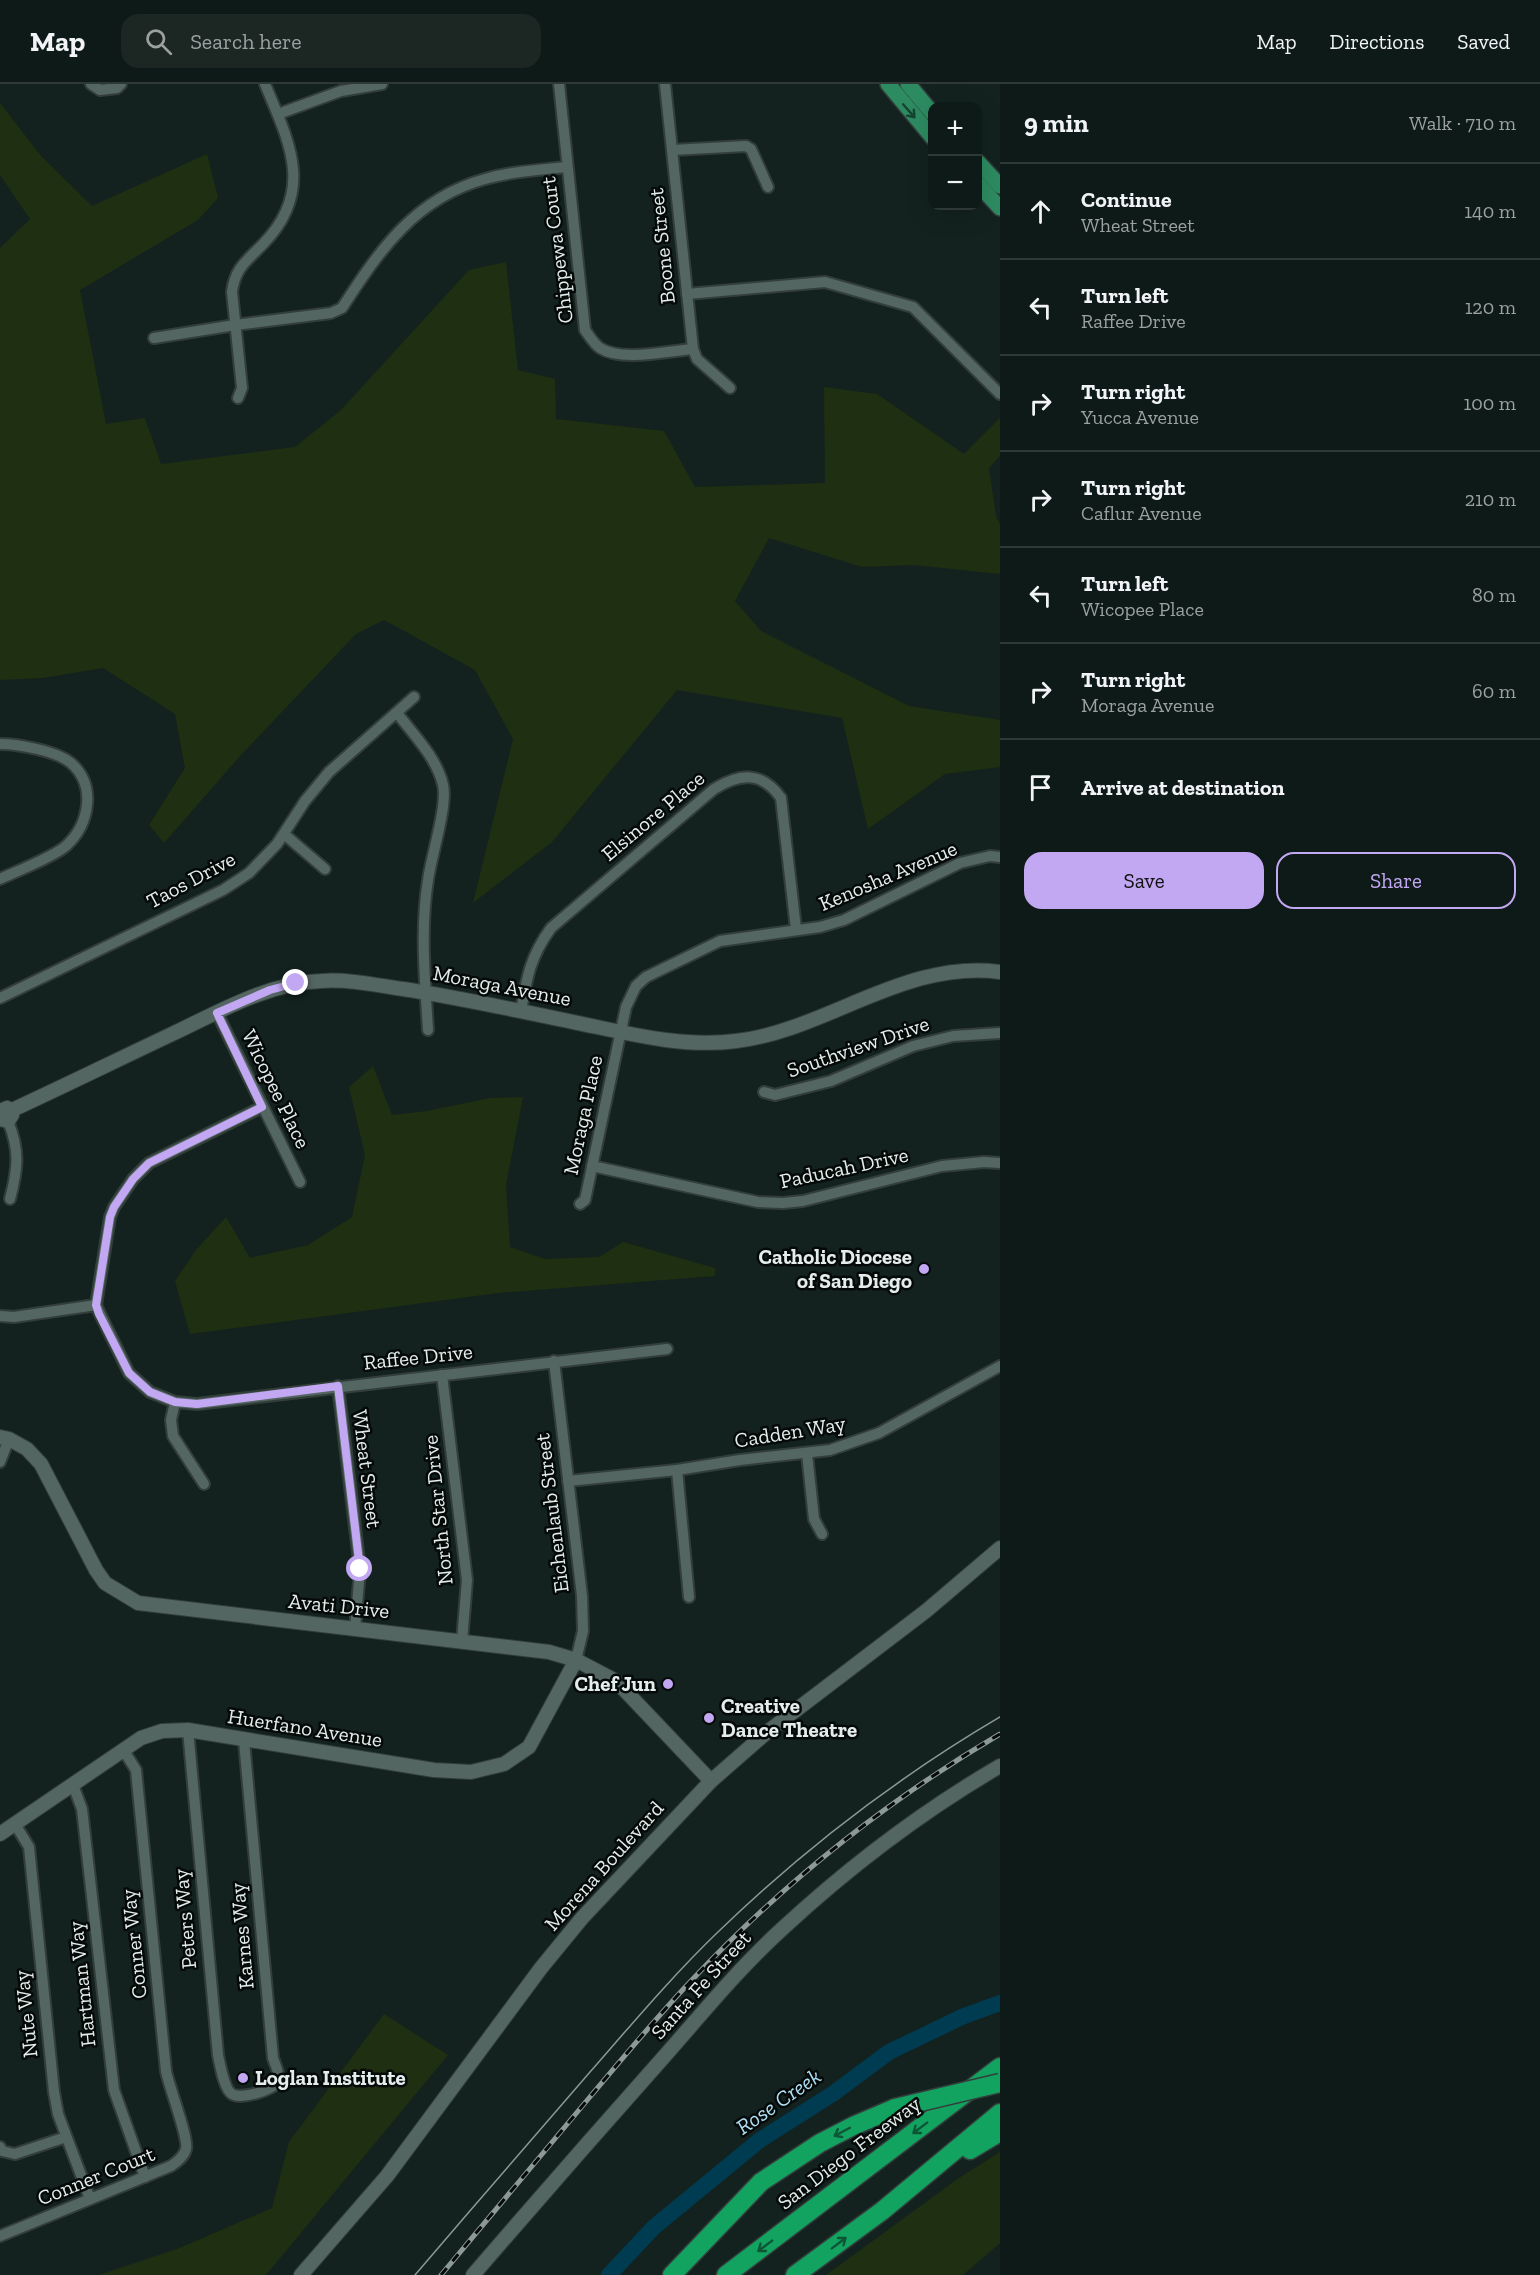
<!DOCTYPE html>
<meta charset="utf-8">
<style>
body{margin:0;font-family:"Zilla Slab",serif;background:#1c2724;color:#f1f3f6}
.controls{position:absolute;right:18px;top:18px;display:grid;overflow:hidden;border-radius:12px;box-shadow:0 6px 24px #0002}
.controls button{width:54px;height:54px;display:grid;place-items:center;padding:0;border:0;border-bottom:2px solid #2e3836;background:#0e1a17;color:#f1f3f6;font:30px sans-serif}
.stop{position:absolute;width:18px;height:18px;margin:-14px;border:4px solid #c2a7f2;border-radius:50%;background:#fff}
.stop.end{background:#c2a7f2;border-color:#fff;box-shadow:0 2px 6px #0008}
.list{margin:0;padding:0;list-style:none}
h2{display:flex;justify-content:space-between;align-items:center;height:78px;margin:0;padding:0 24px;font-size:26px}
h2 small{font-size:20px;font-weight:400;color:#9ba1a1}
.list li{display:grid;grid-template-columns:39px 1fr auto;gap:18px;align-items:center;box-sizing:border-box;height:96px;padding:0 24px;border-top:2px solid #2e3836}
.list b{display:block;font-size:22px;white-space:nowrap}
.list p{margin:0;font-size:20px;white-space:nowrap;color:#9ba1a1}
.list em{font-size:20px;font-style:normal;color:#9ba1a1}
.actions{display:flex;gap:12px;padding:18px 24px}
.actions a{flex:1;padding:14px 0;border:2px solid #c2a7f2;border-radius:18px;text-align:center;font-size:21px;color:#c2a7f2}
.actions .main{background:#c2a7f2;color:#111}
.icon{flex:none;width:33px;height:33px;fill:none;stroke:currentColor;stroke-width:2;stroke-linecap:round;stroke-linejoin:round}
.map{position:relative;flex:none;width:1000px;height:2191px;overflow:hidden}
header{display:flex;align-items:center;gap:36px;box-sizing:border-box;height:84px;padding:0 30px;background:#0e1a17;border-bottom:2px solid #2e3836}
header strong{font-size:28px}
nav{display:flex;gap:33px;margin-inline-start:auto;font-size:21px}
.search{width:420px;height:54px;background:#1c2724;display:flex;align-items:center;gap:15px;box-sizing:border-box;padding:0 21px;border-radius:18px;color:#9ba1a1;font-size:22px}
main{display:flex}
aside{flex:1;background:#0e1a17}
.map>svg:first-child{display:block}
.grass{fill:#1f2f11}
.lines{fill:none;stroke-linecap:round;stroke-linejoin:round}
.river{stroke:#003c51;stroke-width:16}
.street-casing{stroke:#333e3b;stroke-width:14}
.secondary-casing{stroke:#333e3b;stroke-width:16}
.primary-casing{stroke:#333e3b;stroke-width:18}
.highway-casing{stroke:#333e3b;stroke-width:21}
.street{stroke:#546662;stroke-width:10}
.secondary{stroke:#546662;stroke-width:14}
.primary{stroke:#2d8b61;stroke-width:15}
.highway{stroke:#13a361;stroke-width:18}
.tram{stroke:#8c9996;stroke-width:1.5}
.rail-casing{stroke:#8c9996;stroke-width:5}
.rail{stroke:#050a09;stroke-width:3;stroke-dasharray:9;stroke-linecap:butt}
.highway-bridge-casing{stroke:#333e3b;stroke-width:21;stroke-linecap:butt}
.highway-bridge{stroke:#13a361;stroke-width:18}
.oneway{stroke:#174431}
.oneway2{stroke:#0c5635}
.route{stroke:#c2a7f2;stroke-width:8}
.poi-dot{fill:#c2a7f2;stroke:#050a09;stroke-width:2}
.labels{text-anchor:middle;stroke-width:5;stroke-linejoin:round;paint-order:stroke}
.street-label{font-size:21px;fill:#e3edeb;stroke:#050a09}
.poi-label{font-size:21px;font-weight:bold;fill:#e3edeb;stroke:#050a09;text-anchor:end}
.water-label{font-size:22px;font-style:italic;fill:#b0e0f6;stroke:#050a09}
</style>
<header>
<strong>Map</strong>
<div class="search"><svg class="icon" aria-label="search" viewBox="0 0 24 24"><circle cx="10" cy="10" r="6"/><path d="M15 15l6 6"/></svg>Search here</div>
<nav><a>Map</a><a>Directions</a><a>Saved</a></nav>
</header>
<main>
<div class="map">
<svg width="1000" height="2191" viewBox="0 0 1000 2191">
<rect width="100%" height="100%" fill="#13221f"/>
<g class="grass">
<polygon points="0,19 41,72 92,122 207,70 218,114 198,136 80,206 106,340 145,334 161,380 295,363 341,326 469,186 506,178 518,286 555,295 556,335 664,347 695,403 825,399 824,303 877,310 964,370 1000,334 1000,372 989,384 996,432 1000,440 1000,490 914,481 862,483 769,454 735,517 761,547 909,622 1000,636 1000,683 945,690 868,745 842,634 677,606 552,758 473,819 513,655 475,586 384,536 356,550 241,671 164,759 149,741 185,684 175,630 103,584 43,594 0,596 0,164 30,135 0,91"/>
<polygon points="373,982 392,1031 427,1027 490,1014 523,1013 506,1101 510,1163 545,1175 599,1173 623,1158 715,1184 715,1192 498,1209 190,1250 175,1197 196,1166 226,1133 250,1174 308,1161 352,1133 365,1071 349,1003"/>
<polygon points="384,1930 448,1971 266,2191 99,2191 177,2165 272,2124 289,2058"/>
<polygon points="1000,2068 1000,2159 963,2191 826,2191 959,2094"/>
</g>
<g class="lines">
<polyline class="river" points="609,2191 654,2143 760,2056 834,2009 889,1968 964,1932 1000,1919"/>
<g class="street-casing">
<g id="street">
<polyline points="91,0 100,6 117,4 121,0"/>
<path d="M 559,0 L 585,246 C 590,253 594,260 600,264 C 621,278 668,267 693,265"/>
<polyline points="665,0 693,265 697,275 730,304"/>
<polyline points="278,30 341,7 382,0"/>
<polyline points="672,66 746,62 751,65 768,103"/>
<polyline points="687,210 825,198 913,223 1000,310"/>
<path d="M 154,254 L 235,241 L 331,229 L 342,224 C 379,167 415,114 485,95 C 512,87 540,86 567,83"/>
<path d="M 238,314 L 242,304 L 232,208 C 235,183 248,176 264,159 C 315,106 289,58 265,0"/>
<path d="M 397,629 C 413,650 437,674 443,701 C 448,721 431,773 428,796 C 420,846 425,896 428,946"/>
<path d="M 0,660 C 18,660 57,667 71,679 C 97,702 89,740 67,761 C 56,772 15,788 0,795"/>
<polyline points="284,750 325,785"/>
<polyline points="0,914 223,806 249,789 277,760 305,717 329,688 414,613"/>
<path d="M 521,927 C 527,893 530,873 551,844 L 714,705 C 740,689 762,687 781,714 L 796,845"/>
<polyline points="217,929 300,1098"/>
<polyline points="764,1008 775,1011 831,997 913,962 953,952 1000,949"/>
<polyline points="262,1023 149,1079 133,1095 114,1123 110,1133 96,1221 100,1230 129,1289 150,1308 175,1318 197,1320 667,1265"/>
<path d="M 8,1037 C 20,1067 18,1084 10,1115"/>
<polyline points="592,1082 758,1118 783,1119 803,1117 942,1082 984,1078 1000,1079"/>
<polyline points="580,1120 585,1116 626,923 636,902 646,893 720,857 820,843 844,836 960,779 990,772 1000,773"/>
<polyline points="0,1232 14,1233 96,1221"/>
<polyline points="554,1277 582,1512 583,1547 576,1576"/>
<polyline points="442,1291 467,1496 462,1557"/>
<polyline points="338,1302 360,1485 355,1545"/>
<polyline points="175,1318 171,1336 173,1352 204,1400"/>
<polyline points="807,1370 814,1435 822,1450"/>
<polyline points="0,1378 9,1355"/>
<polyline points="677,1386 689,1513"/>
<polyline points="568,1397 677,1386 740,1376 830,1366 879,1349 1000,1282"/>
<path d="M 188,1646 L 218,1971 C 220,1980 224,2005 232,2010 C 240,2016 276,2006 278,1996 C 280,1990 275,1980 273,1974 L 244,1657"/>
<polyline points="73,1701 82,1725 114,2006 145,2093"/>
<polyline points="15,1740 29,1763 54,2008 58,2030 90,2115"/>
<polyline points="0,2063 2,2067 15,2070 66,2053"/>
<path d="M 0,2152 L 171,2082 C 177,2078 184,2073 186,2065 C 189,2054 169,2003 166,1987 L 136,1686 L 124,1667"/>
</g>
</g>
<g class="secondary-casing">
<g id="secondary">
<polyline points="0,1027 7,1024 12,1031 8,1037 0,1035"/>
<path d="M 10,1027 C 64,1002 117,976 170,951 C 217,929 267,899 321,897 C 348,895 376,901 403,905 C 468,915 533,930 597,943 C 643,953 689,963 736,957 C 825,947 905,875 1000,888"/>
<polyline points="0,1353 9,1355 27,1365 41,1380 96,1486 105,1499 138,1519 549,1568 576,1576 616,1597 711,1697"/>
<polyline points="0,1750 141,1654 162,1647 188,1646 434,1686 471,1688 504,1680 529,1663 576,1576"/>
<polyline points="301,2191 387,2092 541,1884 582,1834 711,1697 766,1649 926,1527 1000,1464"/>
<path d="M 473,2191 C 535,2119 598,2047 662,1975 C 701,1931 738,1885 782,1845 C 849,1783 921,1728 1000,1682"/>
</g>
</g>
<g class="primary-casing">
<g id="primary">
<polyline points="888,0 933,54"/>
<polyline points="908,0 933,30"/>
<polyline points="978,78 1000,102"/>
<polyline points="978,100 1000,124"/>
</g>
</g>
<g class="highway-casing">
<g id="highway">
<polyline points="970,2066 1000,2048"/>
<polyline points="672,2191 761,2098 820,2059 853,2042 895,2024"/>
<polyline points="726,2191 1000,1983"/>
<polyline points="795,2191 882,2127 1000,2029"/>
</g>
</g>
<use href="#street" class="street"/>
<use href="#secondary" class="secondary"/>
<use href="#primary" class="primary"/>
<use href="#highway" class="highway"/>
<path class="tram" d="M 415,2191 C 473,2123 532,2055 590,1988 C 632,1940 673,1891 719,1847 C 804,1765 898,1693 1000,1633"/>
<g class="rail-casing">
<path id="rail" d="M 441,2191 C 490,2132 540,2073 589,2014 C 622,1975 655,1935 690,1898 C 781,1801 886,1717 1000,1650"/>
</g>
<use href="#rail" class="rail"/>
<g class="highway-bridge-casing">
<polyline id="highway-bridge" points="895,2024 1000,1999"/>
</g>
<use href="#highway-bridge" class="highway-bridge"/>
</g>
<defs><path id="oneway-shaft" d="M-6 0H5M1.5-3L5.5 0L1.5 3" fill="none" stroke-width="1.6" stroke-linecap="round" stroke-linejoin="round" transform="scale(1.5)"/></defs>
<use class="oneway" href="#oneway-shaft" transform="translate(909 27) rotate(49)"/>
<g class="oneway2">
<use href="#oneway-shaft" transform="translate(920 2044) rotate(143)"/>
<use href="#oneway-shaft" transform="translate(842 2048) rotate(152)"/>
<use href="#oneway-shaft" transform="translate(839 2159) rotate(-37)"/>
<use href="#oneway-shaft" transform="translate(765 2162) rotate(143)"/>
</g>
<g class="lines">
<polyline class="route" points="296,899 270,906 217,929 262,1023 149,1079 133,1095 114,1123 110,1133 96,1221 99,1230 129,1289 150,1308 175,1318 197,1320 338,1302 360,1485"/>
</g>
<g class="poi-dot">
<circle cx="924" cy="1185" r="6"/>
<circle cx="668" cy="1600" r="6"/>
<circle cx="709" cy="1634" r="6"/>
<circle cx="243" cy="1994" r="6"/>
</g>
<g class="labels">
<g class="street-label">
<text transform="translate(662 162) rotate(-96)" y="7">Boone Street</text>
<text transform="translate(557 166) rotate(-97)" y="7">Chippewa Court</text>
<text transform="translate(653 732) rotate(-40)" y="7">Elsinore Place</text>
<text transform="translate(888 792) rotate(-23)" y="7">Kenosha Avenue</text>
<text transform="translate(191 796) rotate(-28)" y="7">Taos Drive</text>
<text transform="translate(502 902) rotate(11)" y="7">Moraga Avenue</text>
<text transform="translate(858 963) rotate(-19)" y="7">Southview Drive</text>
<text transform="translate(276 1005) rotate(64)" y="7">Wicopee Place</text>
<text transform="translate(583 1031) rotate(-78)" y="7">Moraga Place</text>
<text transform="translate(844 1084) rotate(-12)" y="7">Paducah Drive</text>
<text transform="translate(418 1273) rotate(-6)" y="7">Raffee Drive</text>
<text transform="translate(790 1348) rotate(-9)" y="7">Cadden Way</text>
<text transform="translate(367 1385) rotate(83)" y="7">Wheat Street</text>
<text transform="translate(438 1426) rotate(-96)" y="7">North Star Drive</text>
<text transform="translate(552 1429) rotate(-97)" y="7">Eichenlaub Street</text>
<text transform="translate(339 1522) rotate(6)" y="7">Avati Drive</text>
<text transform="translate(305 1644) rotate(9)" y="7">Huerfano Avenue</text>
<text transform="translate(604 1782) rotate(-48)" y="7">Morena Boulevard</text>
<text transform="translate(185 1835) rotate(-95)" y="7">Peters Way</text>
<text transform="translate(242 1852) rotate(-95)" y="7">Karnes Way</text>
<text transform="translate(134 1860) rotate(-96)" y="7">Conner Way</text>
<text transform="translate(82 1900) rotate(-96)" y="7">Hartman Way</text>
<text transform="translate(701 1901) rotate(-48)" y="7">Santa Fe Street</text>
<text transform="translate(26 1930) rotate(-96)" y="7">Nute Way</text>
<text transform="translate(849 2069) rotate(-37)" y="7">San Diego Freeway</text>
<text transform="translate(96 2092) rotate(-22)" y="7">Conner Court</text>
</g>
<g class="poi-label">
<text x="912" y="1180">Catholic Diocese<tspan x="912" dy="24">of San Diego</tspan></text>
<text x="656" y="1607">Chef Jun</text>
<text x="721" y="1629" text-anchor="start">Creative<tspan x="721" dy="24">Dance Theatre</tspan></text>
<text x="255" y="2001" text-anchor="start">Loglan Institute</text>
</g>
<g class="water-label">
<text transform="translate(778 2017) rotate(-35)" y="8">Rose Creek</text>
</g>
</g>
</svg>
<div class="controls">
<button>+</button>
<button>−</button>
</div>
<div class="stop" style="left:360px;top:1485px"></div>
<div class="stop end" style="left:296px;top:899px"></div>
</div>
<aside>
<h2>9 min<small>Walk · 710 m</small></h2>
<ul class="list">
<li><svg class="icon" aria-label="ahead" viewBox="0 0 24 24"><path d="M12 20V5M6 11l6-6 6 6"/></svg><div><b>Continue</b><p>Wheat Street</p></div><em>140 m</em></li>
<li><svg class="icon" aria-label="left" viewBox="0 0 24 24"><path d="M17 20v-9H6M10 6l-5 5 5 5"/></svg><div><b>Turn left</b><p>Raffee Drive</p></div><em>120 m</em></li>
<li><svg class="icon" aria-label="right" viewBox="0 0 24 24"><path d="M7 20v-9h11M14 6l5 5-5 5"/></svg><div><b>Turn right</b><p>Yucca Avenue</p></div><em>100 m</em></li>
<li><svg class="icon" aria-label="right" viewBox="0 0 24 24"><path d="M7 20v-9h11M14 6l5 5-5 5"/></svg><div><b>Turn right</b><p>Caflur Avenue</p></div><em>210 m</em></li>
<li><svg class="icon" aria-label="left" viewBox="0 0 24 24"><path d="M17 20v-9H6M10 6l-5 5 5 5"/></svg><div><b>Turn left</b><p>Wicopee Place</p></div><em>80 m</em></li>
<li><svg class="icon" aria-label="right" viewBox="0 0 24 24"><path d="M7 20v-9h11M14 6l5 5-5 5"/></svg><div><b>Turn right</b><p>Moraga Avenue</p></div><em>60 m</em></li>
<li><svg class="icon" aria-label="arrive" viewBox="0 0 24 24"><path d="M6 21V4h12l-3 4 3 4H6"/></svg><div><b>Arrive at destination</b></div></li>
</ul>
<div class="actions"><a class="main">Save</a><a>Share</a></div>
</aside>
</main>
